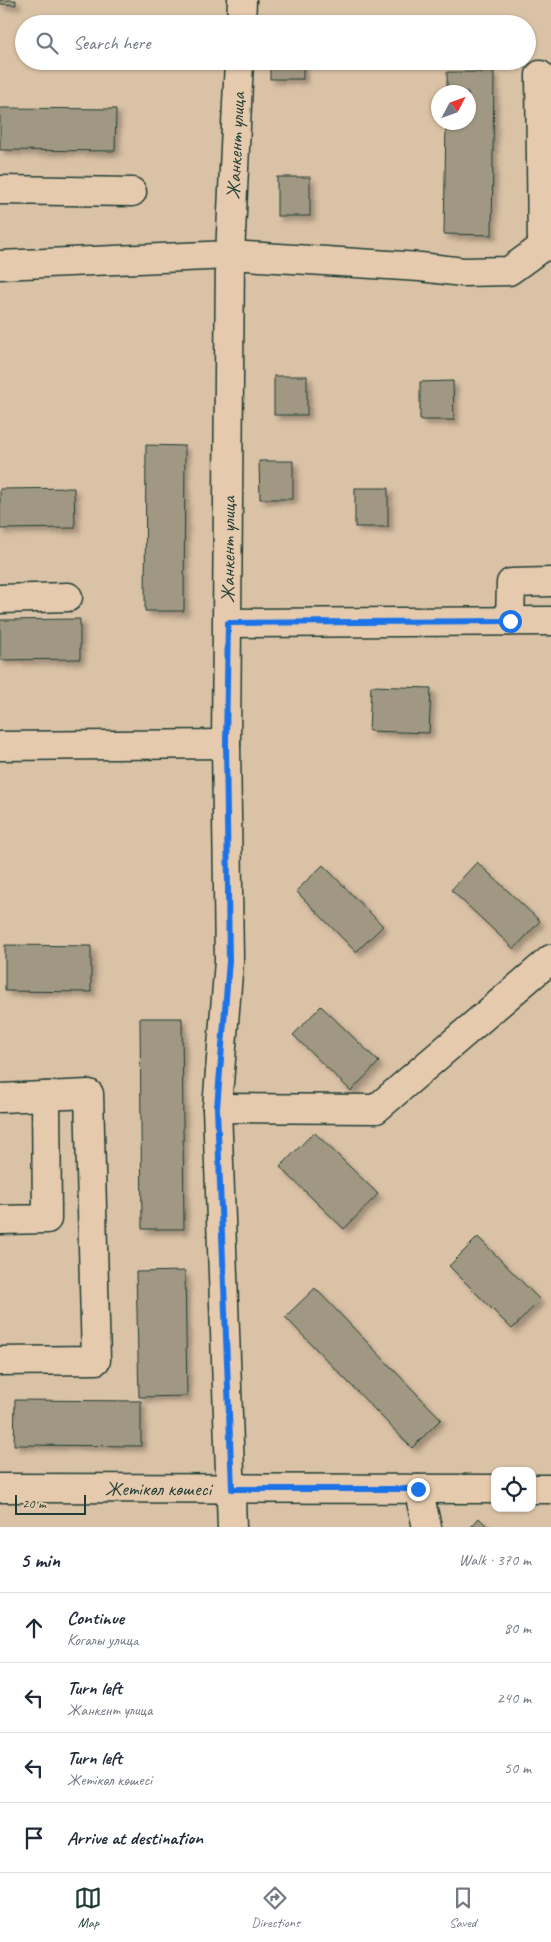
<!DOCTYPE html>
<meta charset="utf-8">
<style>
body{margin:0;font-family:Caveat,sans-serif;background:#f6f6f7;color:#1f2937}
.controls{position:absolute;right:15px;bottom:15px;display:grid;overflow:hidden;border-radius:10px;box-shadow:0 1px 4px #0004}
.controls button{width:45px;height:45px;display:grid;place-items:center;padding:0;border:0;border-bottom:1px solid #e0e1e3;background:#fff;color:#1f2937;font:25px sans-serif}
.compass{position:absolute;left:431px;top:85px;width:45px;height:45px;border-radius:50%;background:#fff;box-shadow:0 1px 4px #0004;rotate:49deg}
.scale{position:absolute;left:15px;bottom:12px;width:71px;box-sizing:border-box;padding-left:5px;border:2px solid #1f3d34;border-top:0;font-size:14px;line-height:18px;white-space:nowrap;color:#1f3d34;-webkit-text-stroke:4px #e6caad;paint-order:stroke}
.stop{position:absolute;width:15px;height:15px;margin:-11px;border:4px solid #1a73e8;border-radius:50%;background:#fff}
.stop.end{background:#1a73e8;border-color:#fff;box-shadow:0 1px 5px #0008}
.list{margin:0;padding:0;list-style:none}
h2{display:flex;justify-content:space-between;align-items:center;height:65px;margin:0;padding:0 20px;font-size:21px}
h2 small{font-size:16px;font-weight:400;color:#747a83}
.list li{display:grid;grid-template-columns:32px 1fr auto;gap:15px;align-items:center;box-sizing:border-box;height:70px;padding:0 20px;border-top:1px solid #e0e1e3}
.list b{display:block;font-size:19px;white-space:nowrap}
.list p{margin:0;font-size:16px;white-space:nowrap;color:#747a83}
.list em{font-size:16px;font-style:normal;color:#747a83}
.icon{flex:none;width:28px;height:28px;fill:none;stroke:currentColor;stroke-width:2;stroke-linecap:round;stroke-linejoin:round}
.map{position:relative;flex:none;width:551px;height:1527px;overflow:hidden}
.search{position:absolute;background:#fff;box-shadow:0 1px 4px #0004;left:15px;right:15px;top:15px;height:55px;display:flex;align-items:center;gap:12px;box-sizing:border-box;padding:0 18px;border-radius:28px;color:#747a83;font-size:19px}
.sheet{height:345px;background:#fff}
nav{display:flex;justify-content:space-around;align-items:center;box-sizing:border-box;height:70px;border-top:1px solid #e0e1e3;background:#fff;font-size:14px;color:#747a83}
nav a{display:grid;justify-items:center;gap:2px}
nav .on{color:#1f3d34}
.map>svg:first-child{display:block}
.building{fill:#a09882;stroke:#1f3d34;filter:url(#shadow)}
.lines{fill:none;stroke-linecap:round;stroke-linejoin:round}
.minor-casing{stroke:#1f3d34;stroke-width:31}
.minor{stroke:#e6caad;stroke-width:28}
.route{stroke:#1a73e8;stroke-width:6}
.labels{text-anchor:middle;stroke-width:4;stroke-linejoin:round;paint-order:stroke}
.street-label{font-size:20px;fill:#1f3d34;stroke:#e6caad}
</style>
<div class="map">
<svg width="551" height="1527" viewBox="0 0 551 1527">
<defs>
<filter id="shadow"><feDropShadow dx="4.5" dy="4.5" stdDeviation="2.5" flood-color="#0004"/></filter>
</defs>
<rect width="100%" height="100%" fill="#dac2a6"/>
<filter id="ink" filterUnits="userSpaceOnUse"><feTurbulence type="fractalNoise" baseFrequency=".02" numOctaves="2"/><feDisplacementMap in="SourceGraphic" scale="10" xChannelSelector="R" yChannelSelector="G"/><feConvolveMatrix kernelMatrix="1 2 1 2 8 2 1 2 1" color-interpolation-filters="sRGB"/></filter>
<g filter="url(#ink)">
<g class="building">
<polygon points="0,0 16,0 16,5 0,4"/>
<rect x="270" y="61" width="33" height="18"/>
<polygon points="447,72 494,72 492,235 444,234 446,122 468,122 468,92 447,92"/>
<polygon points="0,108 116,109 115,151 0,150"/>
<rect x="277" y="177" width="33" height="39"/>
<rect x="274" y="376" width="33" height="39"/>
<polygon points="453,381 454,420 420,420 420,382"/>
<polygon points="146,445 185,446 184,611 145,611"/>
<polygon points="259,461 293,461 293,499 260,499"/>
<polygon points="74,488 75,528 0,529 0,489"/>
<rect x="355" y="488" width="33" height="39"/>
<polygon points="80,619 80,659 0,660 0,620"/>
<polygon points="371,686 431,688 429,733 369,731"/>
<polygon points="477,862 540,921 514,949 451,890"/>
<polygon points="323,865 383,926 356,952 296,891"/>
<polygon points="5,945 91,946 91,992 5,991"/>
<polygon points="321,1006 379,1062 351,1091 293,1035"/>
<polygon points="140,1018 182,1018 184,1229 142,1229"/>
<polygon points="314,1132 378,1194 344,1229 280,1167"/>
<polygon points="478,1237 540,1300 512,1329 449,1266"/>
<polygon points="185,1271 187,1396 139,1397 136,1272"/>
<polygon points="315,1288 441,1419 412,1448 285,1317"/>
<polygon points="15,1400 141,1401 141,1446 14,1445"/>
<polygon points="479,1518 488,1527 471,1527"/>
</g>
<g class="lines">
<g class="minor-casing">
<g id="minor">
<polyline points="241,24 242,0"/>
<polyline points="540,75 542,247 551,246"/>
<polyline points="0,190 132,192"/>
<polyline points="0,265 230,255 420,267 463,272 509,271 542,247"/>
<polyline points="0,599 68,597"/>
<polyline points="510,621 511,583 551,582"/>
<polyline points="228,623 551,621"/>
<polyline points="0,746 226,744"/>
<polyline points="0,1098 89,1094 96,1360 0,1361"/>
<polyline points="217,1108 376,1109 551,959"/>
<polyline points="0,1220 47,1219 46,1096"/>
<path id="s1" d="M 0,1488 L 495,1489"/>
<polyline points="418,1489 427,1527"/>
<polyline points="532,1489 551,1489"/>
<path id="s2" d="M 232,1527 L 217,1108 L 229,961 L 226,744 L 230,255 L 239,61"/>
</g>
</g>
<use href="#minor" class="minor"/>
</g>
</g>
<g class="lines" filter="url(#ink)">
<polyline class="route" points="418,1489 232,1489 217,1108 229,961 226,744 228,623 510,621"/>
</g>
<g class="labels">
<g class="street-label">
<text dy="7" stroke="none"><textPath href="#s2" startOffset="1382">Жанкент улица</textPath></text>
<text dy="7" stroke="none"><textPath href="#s2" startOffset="978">Жанкент улица</textPath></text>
<text dy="7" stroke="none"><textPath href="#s1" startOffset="158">Жетікөл көшесі</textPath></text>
</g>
</g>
</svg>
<div class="controls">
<button><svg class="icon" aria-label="locate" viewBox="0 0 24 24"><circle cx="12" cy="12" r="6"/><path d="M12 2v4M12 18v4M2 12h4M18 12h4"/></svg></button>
</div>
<svg class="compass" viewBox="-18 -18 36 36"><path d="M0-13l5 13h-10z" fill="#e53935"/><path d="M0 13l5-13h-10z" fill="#747a83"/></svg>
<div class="scale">20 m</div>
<div class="stop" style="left:510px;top:621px"></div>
<div class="stop end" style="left:418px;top:1489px"></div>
<div class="search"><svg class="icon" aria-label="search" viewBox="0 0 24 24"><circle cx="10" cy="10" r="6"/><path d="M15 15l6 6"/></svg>Search here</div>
</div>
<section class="sheet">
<h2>5 min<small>Walk · 370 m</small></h2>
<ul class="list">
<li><svg class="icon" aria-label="ahead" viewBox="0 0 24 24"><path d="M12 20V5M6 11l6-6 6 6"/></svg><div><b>Continue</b><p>Когалы улица</p></div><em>80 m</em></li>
<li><svg class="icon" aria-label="left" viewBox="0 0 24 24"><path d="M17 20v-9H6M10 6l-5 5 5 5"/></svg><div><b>Turn left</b><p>Жанкент улица</p></div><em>240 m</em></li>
<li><svg class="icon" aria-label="left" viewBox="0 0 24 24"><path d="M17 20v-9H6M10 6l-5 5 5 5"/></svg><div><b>Turn left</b><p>Жетікөл көшесі</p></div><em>50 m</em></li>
<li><svg class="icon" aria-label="arrive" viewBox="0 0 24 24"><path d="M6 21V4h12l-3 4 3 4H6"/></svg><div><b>Arrive at destination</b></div></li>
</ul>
</section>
<nav>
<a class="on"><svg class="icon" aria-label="map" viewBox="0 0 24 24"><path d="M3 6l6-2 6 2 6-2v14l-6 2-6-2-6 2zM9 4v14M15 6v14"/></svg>Map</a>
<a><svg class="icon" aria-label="directions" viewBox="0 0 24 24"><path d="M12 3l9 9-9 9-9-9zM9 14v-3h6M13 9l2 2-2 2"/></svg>Directions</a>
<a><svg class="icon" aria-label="saved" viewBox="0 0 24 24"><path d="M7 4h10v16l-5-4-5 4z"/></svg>Saved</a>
</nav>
